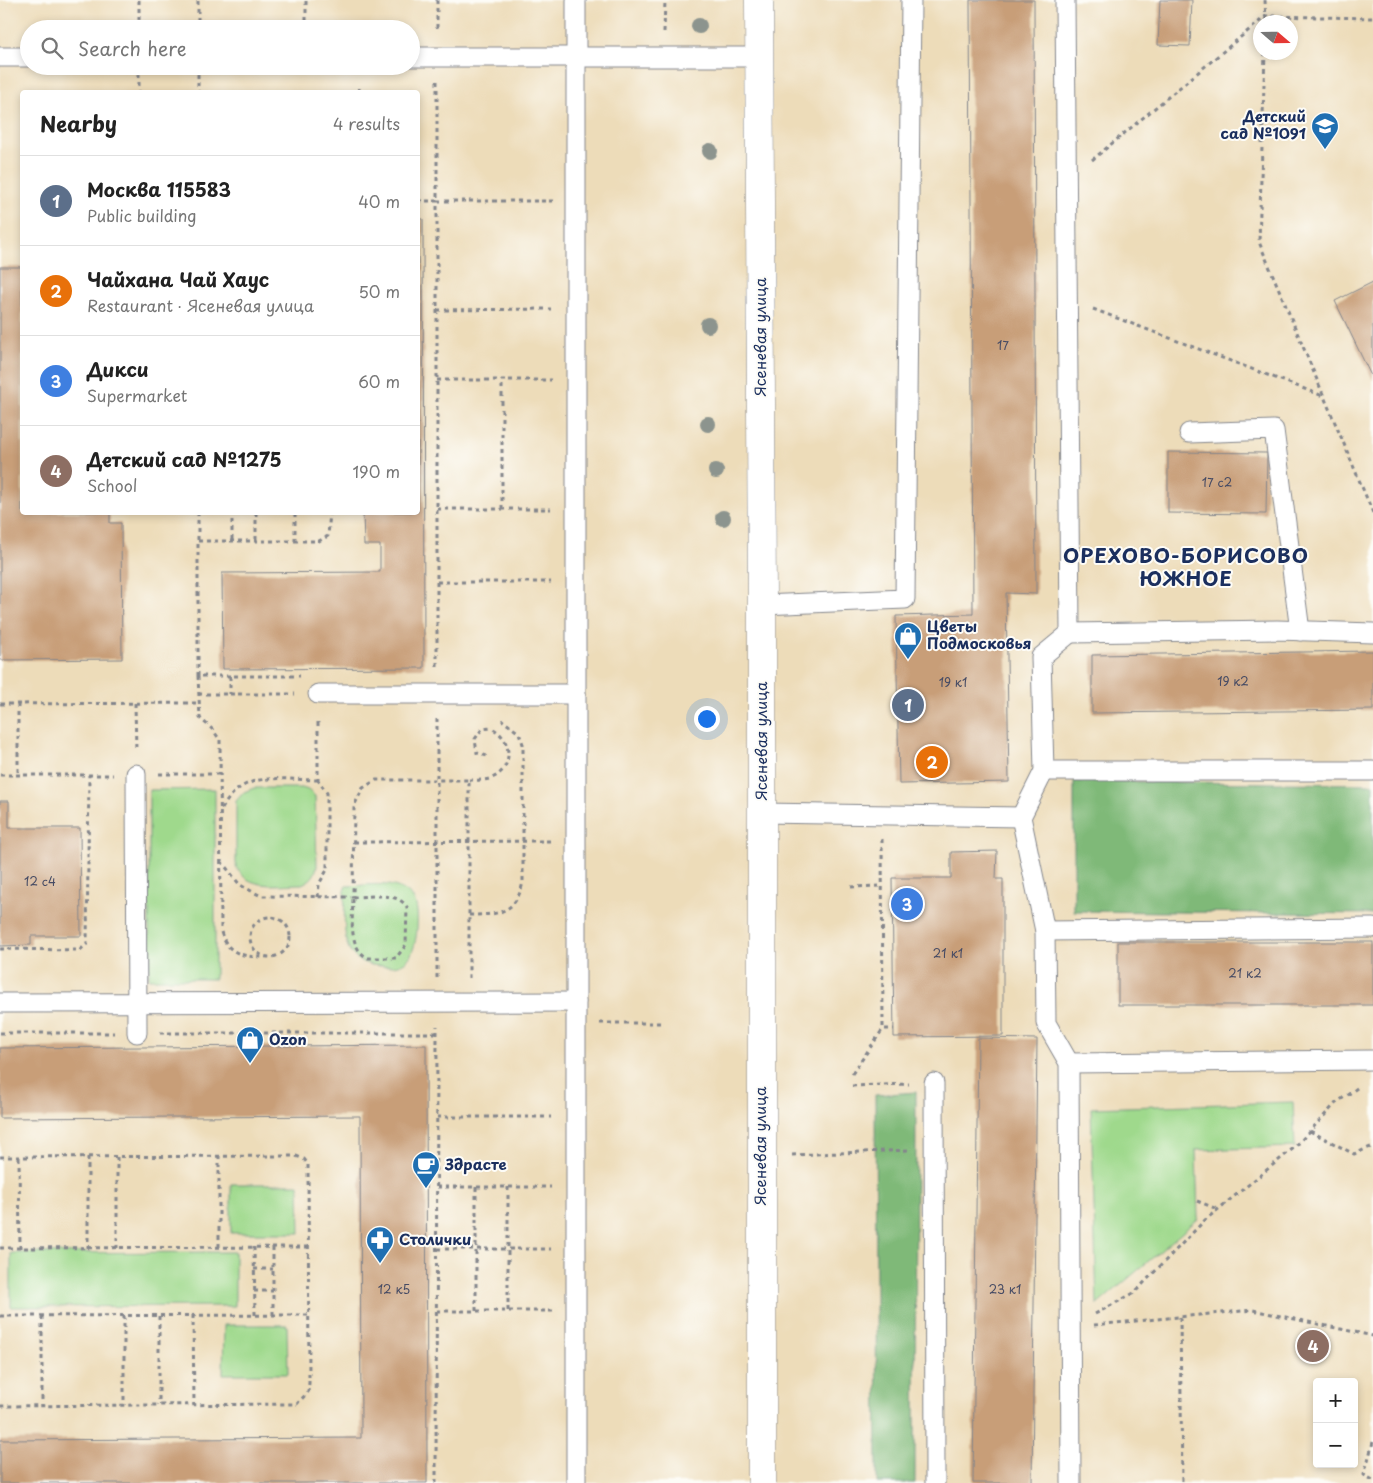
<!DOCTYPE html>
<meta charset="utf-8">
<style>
body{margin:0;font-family:"Playpen Sans",sans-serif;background:#f2f2f2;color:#222}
.controls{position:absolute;right:15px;bottom:15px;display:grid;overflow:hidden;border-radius:5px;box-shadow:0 2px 8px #0003}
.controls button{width:45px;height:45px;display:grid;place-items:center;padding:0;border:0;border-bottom:1px solid #e0e0e0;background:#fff;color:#222;font:25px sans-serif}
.compass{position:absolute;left:1253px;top:15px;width:45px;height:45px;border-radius:50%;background:#fff;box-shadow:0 2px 8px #0003;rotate:110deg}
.you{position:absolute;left:706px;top:718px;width:18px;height:18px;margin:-12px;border:4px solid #fff;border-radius:50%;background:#1a73e8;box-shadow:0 0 0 8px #1a73e833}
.badge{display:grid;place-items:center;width:32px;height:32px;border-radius:50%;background:#db2777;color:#fff;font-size:16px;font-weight:700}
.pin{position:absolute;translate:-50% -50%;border:2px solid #fff;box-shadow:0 1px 5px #0006}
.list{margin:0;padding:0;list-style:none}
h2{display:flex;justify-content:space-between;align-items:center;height:65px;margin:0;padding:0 20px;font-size:21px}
h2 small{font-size:16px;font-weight:400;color:#767676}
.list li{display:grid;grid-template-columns:32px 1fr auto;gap:15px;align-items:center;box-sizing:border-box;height:90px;padding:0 20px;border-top:1px solid #e0e0e0}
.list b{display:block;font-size:19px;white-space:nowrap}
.list p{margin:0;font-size:16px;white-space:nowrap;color:#767676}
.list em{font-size:16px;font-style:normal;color:#767676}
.icon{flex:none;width:28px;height:28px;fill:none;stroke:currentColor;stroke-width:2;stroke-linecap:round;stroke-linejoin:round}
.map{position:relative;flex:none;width:1373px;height:1483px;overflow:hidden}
.search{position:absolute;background:#fff;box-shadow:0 2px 8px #0003;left:20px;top:20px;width:400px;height:55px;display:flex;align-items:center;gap:12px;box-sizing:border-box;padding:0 18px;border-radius:28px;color:#767676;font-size:19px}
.panel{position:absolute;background:#fff;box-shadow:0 2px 8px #0003;left:20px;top:90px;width:400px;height:425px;border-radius:5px}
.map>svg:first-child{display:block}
.green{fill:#9fd98c;stroke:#5d8475}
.forest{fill:#7fb978;stroke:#4d746b}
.building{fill:#c89e78}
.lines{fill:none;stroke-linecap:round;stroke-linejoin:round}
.lane-casing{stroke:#84868c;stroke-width:21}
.secondary-casing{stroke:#84868c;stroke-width:29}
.path{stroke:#84868c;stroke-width:3;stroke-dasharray:4 4;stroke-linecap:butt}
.lane{stroke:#fff;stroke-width:19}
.secondary{stroke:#fff;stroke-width:28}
.tree{fill:#8c948e}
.labels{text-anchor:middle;stroke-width:4;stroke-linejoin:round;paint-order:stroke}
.number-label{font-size:12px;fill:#464b64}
.poi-label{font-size:15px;font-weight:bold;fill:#1b2f5e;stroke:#fdfcf7;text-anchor:start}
.street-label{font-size:15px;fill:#1b2f5e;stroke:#fdfcf7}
.district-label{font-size:20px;font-weight:bold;letter-spacing:1px;fill:#1b2f5e;stroke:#fdfcf7}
</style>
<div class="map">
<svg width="1373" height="1483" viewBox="0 0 1373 1483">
<rect width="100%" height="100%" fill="#fdfcf7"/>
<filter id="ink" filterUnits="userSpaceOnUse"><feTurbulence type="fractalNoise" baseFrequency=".02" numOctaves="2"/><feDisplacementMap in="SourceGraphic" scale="10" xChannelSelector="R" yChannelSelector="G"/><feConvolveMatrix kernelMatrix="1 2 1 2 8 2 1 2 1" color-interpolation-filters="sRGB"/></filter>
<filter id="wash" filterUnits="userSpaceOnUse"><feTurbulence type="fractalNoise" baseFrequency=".0096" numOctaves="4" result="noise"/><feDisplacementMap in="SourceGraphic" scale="20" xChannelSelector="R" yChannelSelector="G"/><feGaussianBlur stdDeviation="1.12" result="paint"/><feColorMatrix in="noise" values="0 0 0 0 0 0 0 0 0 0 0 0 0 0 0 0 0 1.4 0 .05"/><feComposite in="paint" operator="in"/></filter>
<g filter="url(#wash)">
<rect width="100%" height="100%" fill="#eddcb9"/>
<g class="green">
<path d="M 254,788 L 302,788 L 308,790 L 315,796 L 317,866 C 315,876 311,880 302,884 C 278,884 247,891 236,866 L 236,801 L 244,792 Z"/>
<polygon points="215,789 215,979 149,979 149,790"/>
<path d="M 345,886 C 362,886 387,881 402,889 C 408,892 413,897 415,902 C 420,914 417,952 407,960 C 401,966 393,966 386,966 C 366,966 350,961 346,939 C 343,923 345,903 345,886 Z"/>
<polygon points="1293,1102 1295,1147 1196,1150 1198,1219 1097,1305 1091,1108"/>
<polygon points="231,1184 299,1184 300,1233 231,1233"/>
<polygon points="235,1252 235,1306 11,1307 11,1253"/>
<polygon points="224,1325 287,1325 288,1374 223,1374"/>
</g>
<g class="forest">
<polygon points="1074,781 1373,784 1373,914 1074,911"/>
<polygon points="916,1092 915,1483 877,1483 875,1095"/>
</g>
<g id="blocks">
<g class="building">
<polygon points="970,0 1034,0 1036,594 1006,593 1009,782 899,784 896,616 973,614"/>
<polygon points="1160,0 1192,0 1190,46 1158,45"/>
<polygon points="418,219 423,219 424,668 223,669 222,573 380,572 380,545 364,545 363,512 418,512"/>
<polygon points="0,267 22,267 22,512 110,512 110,523 121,523 122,659 0,660"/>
<polygon points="1373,282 1373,380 1335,301"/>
<polygon points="1168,452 1267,453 1266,514 1168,513"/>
<polygon points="1373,651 1373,710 1092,713 1092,655"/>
<polygon points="0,801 9,801 9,828 80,828 81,936 31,936 31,945 0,946"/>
<polygon points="997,851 996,879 1003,879 1003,1036 894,1037 892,878 951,878 951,852"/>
<rect x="1118" y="942" width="255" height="63"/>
<polygon points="978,1038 1037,1039 1032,1483 973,1483"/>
<polygon points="426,1045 427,1483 0,1483 0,1440 361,1438 360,1116 0,1118 0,1048"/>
</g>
</g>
</g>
<g filter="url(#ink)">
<use href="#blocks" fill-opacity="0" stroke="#84868c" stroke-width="1"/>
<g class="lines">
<g class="lane-casing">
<g id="lane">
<polyline points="1065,0 1070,633 1041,657 1044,771 1021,817 1045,931 1046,1023 1069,1063 1071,1483"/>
<polyline points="0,57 29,57"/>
<polyline points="411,57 759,57"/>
<polyline points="1189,433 1274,430 1300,631"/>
<polyline points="762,605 905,599 911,0"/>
<polyline points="1070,633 1277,630 1373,633"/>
<polyline points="318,694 576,694"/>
<polyline points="1044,771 1373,771"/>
<polyline points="136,774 137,1033"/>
<polyline points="762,813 1021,817"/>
<polyline points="1045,931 1373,928"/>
<polyline points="0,1003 576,1002"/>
<polyline points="1069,1063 1373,1060"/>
<polyline points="934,1083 935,1483"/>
<polyline points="576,1483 576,0"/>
</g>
</g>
<g class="secondary-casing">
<polyline id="secondary" points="759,0 762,605 762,1483"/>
</g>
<g class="path">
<polyline points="139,0 139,29"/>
<polyline points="437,0 437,32"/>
<polyline points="1265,0 1266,22"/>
<polyline points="198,29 198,0"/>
<polyline points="306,29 306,0"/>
<polyline points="664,32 665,0"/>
<polyline points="1265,52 1259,242 1373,513"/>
<polyline points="139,66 139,92"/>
<polyline points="198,66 198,92"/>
<polyline points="437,81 437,201 553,201"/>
<polyline points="359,92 359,88"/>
<polyline points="1092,160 1266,16 1373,18"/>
<polyline points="418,201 437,201 437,669"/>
<polyline points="1093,309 1323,396"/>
<polyline points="437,310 551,309"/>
<polyline points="437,380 551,380"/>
<polyline points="437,509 551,509"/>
<polyline points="502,509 502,380"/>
<polyline points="198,512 198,676 300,676"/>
<polyline points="232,512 232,541"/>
<polyline points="256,512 256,541"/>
<polyline points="198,541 319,541 328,536 330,512"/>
<polyline points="295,541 295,512"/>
<polyline points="437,582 551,582"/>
<path d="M 198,676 L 200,718 L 213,730 L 220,740 L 221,932 C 228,955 244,957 266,957"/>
<polyline points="230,676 230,694"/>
<polyline points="198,694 295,694"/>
<polyline points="135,703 136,751"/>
<polyline points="0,704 198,703"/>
<polyline points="18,704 18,775"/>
<polyline points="159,774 221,774"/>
<polyline points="0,775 113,775"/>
<path d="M 469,780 C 477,780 485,781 492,778 C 515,768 512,737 491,728 L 482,729 L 475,739 L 477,753 L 487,756"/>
<path d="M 222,809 C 243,769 279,780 318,780"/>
<polyline points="882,839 883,1029 894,1029"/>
<polyline points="354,842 551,841"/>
<polyline points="221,861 240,885 261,896 353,897 354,806 363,788 376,780 469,780 469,978"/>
<polyline points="851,887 882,886"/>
<polyline points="318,897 319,884 327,870 327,793 318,780 318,719"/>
<path d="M 353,897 C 370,897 397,891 407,907 L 406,945 L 396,958 L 368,958 C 347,947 353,917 353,897 Z"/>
<path d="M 469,915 C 497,915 516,914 523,882 L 523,744 L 519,733 L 502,720"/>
<circle cx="270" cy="937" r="20"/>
<polyline points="0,949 80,950 87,944 89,775"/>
<polyline points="437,978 437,719"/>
<polyline points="600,1023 664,1023"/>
<polyline points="0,1033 114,1033"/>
<polyline points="160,1033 437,1033"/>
<polyline points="852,1074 883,1029"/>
<polyline points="852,1086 909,1084"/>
<polyline points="437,1117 551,1117"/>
<polyline points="1310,1131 1354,1154 1373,1146"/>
<polyline points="792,1155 910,1150"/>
<polyline points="0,1157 296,1156 304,1159 308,1164 309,1383 308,1392 297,1404 0,1406"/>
<polyline points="19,1157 20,1248"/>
<polyline points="88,1157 88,1248"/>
<polyline points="117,1157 117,1248"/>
<polyline points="437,1187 551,1187"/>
<polyline points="1197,1201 1217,1209"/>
<polyline points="219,1247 219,1156"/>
<polyline points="254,1247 255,1315"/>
<polyline points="273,1247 273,1315"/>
<polyline points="0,1248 309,1247"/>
<polyline points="437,1249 551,1249"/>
<polyline points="254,1269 273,1269"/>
<polyline points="254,1291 273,1291"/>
<polyline points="437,1311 553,1311"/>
<polyline points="476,1311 476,1187"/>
<polyline points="508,1311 508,1187"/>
<polyline points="1095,1314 1134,1293 1205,1220 1295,1147 1336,1103 1360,1086"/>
<polyline points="193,1315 194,1405"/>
<polyline points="0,1316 309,1315"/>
<polyline points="42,1316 42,1405"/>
<polyline points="124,1316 124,1405"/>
<polyline points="159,1316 159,1405"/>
<polyline points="1180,1317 1182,1483"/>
<polyline points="1094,1325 1253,1310 1373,1336"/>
<polyline points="1373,1442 1364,1475 1373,1480"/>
<polyline points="436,1483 437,1026"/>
</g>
<use href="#lane" class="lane"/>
<use href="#secondary" class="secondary"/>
</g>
<g class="tree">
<circle cx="699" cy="26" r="8"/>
<circle cx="710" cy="151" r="8"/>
<circle cx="708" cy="325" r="8"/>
<circle cx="708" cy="424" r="8"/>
<circle cx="716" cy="471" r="8"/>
<circle cx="723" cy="518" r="8"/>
</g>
</g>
<defs>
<g id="school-pin" transform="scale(1.4375)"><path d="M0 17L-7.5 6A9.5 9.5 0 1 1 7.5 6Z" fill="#1f6fb2" stroke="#fdfcf7"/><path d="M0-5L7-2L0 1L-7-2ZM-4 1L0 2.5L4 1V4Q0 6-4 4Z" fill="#fff"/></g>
<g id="shop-pin" transform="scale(1.4375)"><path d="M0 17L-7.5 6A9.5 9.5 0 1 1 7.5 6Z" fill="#1f6fb2" stroke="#fdfcf7"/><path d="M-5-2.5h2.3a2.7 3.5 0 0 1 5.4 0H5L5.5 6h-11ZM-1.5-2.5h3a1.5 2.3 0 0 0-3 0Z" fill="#fff"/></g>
<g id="cafe-pin" transform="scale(1.4375)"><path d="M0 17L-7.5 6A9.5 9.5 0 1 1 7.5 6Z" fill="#1f6fb2" stroke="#fdfcf7"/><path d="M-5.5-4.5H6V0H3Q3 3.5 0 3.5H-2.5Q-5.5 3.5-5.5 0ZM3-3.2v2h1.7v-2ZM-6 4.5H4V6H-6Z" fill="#fff"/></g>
<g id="pharmacy-pin" transform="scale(1.4375)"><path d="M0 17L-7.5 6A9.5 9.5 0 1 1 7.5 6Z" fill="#1f6fb2" stroke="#fdfcf7"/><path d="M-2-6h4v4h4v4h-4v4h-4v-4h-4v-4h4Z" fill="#fff"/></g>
</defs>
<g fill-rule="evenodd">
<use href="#school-pin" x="1325" y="126"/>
<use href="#shop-pin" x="908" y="636"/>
<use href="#shop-pin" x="250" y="1040"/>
<use href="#cafe-pin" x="426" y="1165"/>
<use href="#pharmacy-pin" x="380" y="1240"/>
</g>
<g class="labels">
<g class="number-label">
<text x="1003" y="350">17</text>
<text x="1217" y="487">17 с2</text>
<text x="1233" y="686">19 к2</text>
<text x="953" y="687">19 к1</text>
<text x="40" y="886">12 с4</text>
<text x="948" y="958">21 к1</text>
<text x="1245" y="978">21 к2</text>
<text x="394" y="1294">12 к5</text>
<text x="1005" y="1294">23 к1</text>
</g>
<g class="poi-label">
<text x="1306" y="122" text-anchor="end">Детский<tspan x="1306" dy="17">сад №1091</tspan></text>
<text x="927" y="632">Цветы<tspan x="927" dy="17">Подмосковья</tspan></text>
<text x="269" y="1045">Ozon</text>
<text x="445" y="1170">Здрасте</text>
<text x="399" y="1245">Столички</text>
</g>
<g class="street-label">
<text transform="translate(761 337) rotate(-90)" y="5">Ясеневая улица</text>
<text transform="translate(762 741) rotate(-90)" y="5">Ясеневая улица</text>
<text transform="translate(761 1146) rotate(-90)" y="5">Ясеневая улица</text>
</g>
<g class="district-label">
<text x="1186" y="563">ОРЕХОВО-БОРИСОВО<tspan x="1186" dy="23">ЮЖНОЕ</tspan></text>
</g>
</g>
</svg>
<div class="controls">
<button>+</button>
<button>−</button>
</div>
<svg class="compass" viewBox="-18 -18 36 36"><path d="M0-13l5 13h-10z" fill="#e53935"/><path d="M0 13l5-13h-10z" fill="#767676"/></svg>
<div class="you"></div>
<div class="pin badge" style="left:908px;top:705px;background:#5c6f8a">1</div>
<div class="pin badge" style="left:932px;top:762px;background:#e8710a">2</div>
<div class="pin badge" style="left:907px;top:904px;background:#3f7fe0">3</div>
<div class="pin badge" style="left:1313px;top:1346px;background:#8d6e63">4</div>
<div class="search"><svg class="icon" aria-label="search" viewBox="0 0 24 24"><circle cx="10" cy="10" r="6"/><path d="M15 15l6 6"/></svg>Search here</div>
<section class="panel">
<h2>Nearby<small>4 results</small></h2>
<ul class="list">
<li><span class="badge" style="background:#5c6f8a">1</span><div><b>Москва 115583</b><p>Public building</p></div><em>40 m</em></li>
<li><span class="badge" style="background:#e8710a">2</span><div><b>Чайхана Чай Хаус</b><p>Restaurant · Ясеневая улица</p></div><em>50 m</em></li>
<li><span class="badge" style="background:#3f7fe0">3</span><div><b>Дикси</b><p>Supermarket</p></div><em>60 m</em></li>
<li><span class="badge" style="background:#8d6e63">4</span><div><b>Детский сад №1275</b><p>School</p></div><em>190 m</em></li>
</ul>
</section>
</div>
